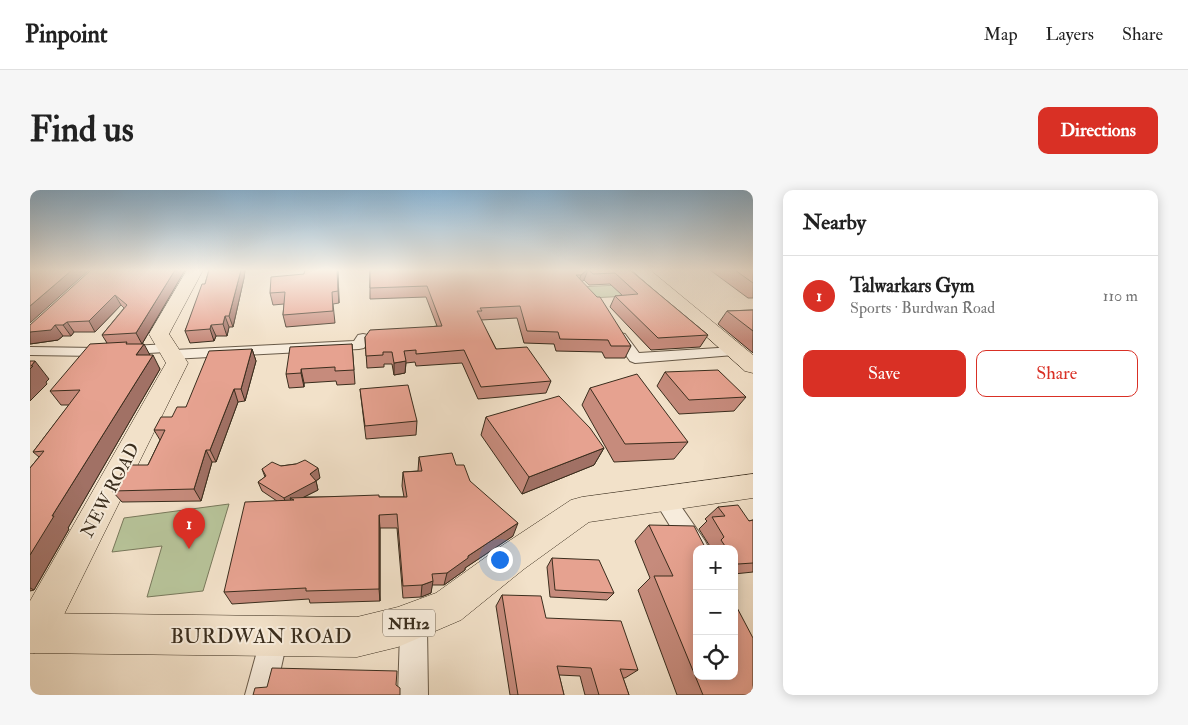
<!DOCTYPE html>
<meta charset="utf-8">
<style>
body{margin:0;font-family:"IM FELL Double Pica",serif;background:#f6f6f6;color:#222}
.controls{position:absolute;right:15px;bottom:15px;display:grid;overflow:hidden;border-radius:10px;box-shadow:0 2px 12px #0003}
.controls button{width:45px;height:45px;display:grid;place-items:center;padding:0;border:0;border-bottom:1px solid #e0e0e0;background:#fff;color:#222;font:25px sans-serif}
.you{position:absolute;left:469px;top:369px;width:18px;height:18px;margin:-12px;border:4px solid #fff;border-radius:50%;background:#1a73e8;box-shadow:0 0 0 8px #1a73e833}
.badge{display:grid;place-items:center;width:32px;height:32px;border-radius:50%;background:#d93025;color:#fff;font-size:16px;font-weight:700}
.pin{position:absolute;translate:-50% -41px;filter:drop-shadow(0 1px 2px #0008)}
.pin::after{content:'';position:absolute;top:26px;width:18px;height:15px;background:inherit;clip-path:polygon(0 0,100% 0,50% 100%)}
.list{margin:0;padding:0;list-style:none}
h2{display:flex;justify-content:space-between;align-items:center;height:65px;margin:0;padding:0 20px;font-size:21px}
h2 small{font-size:16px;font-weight:400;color:#767676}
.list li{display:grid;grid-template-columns:32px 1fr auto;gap:15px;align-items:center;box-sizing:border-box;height:80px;padding:0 20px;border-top:1px solid #e0e0e0}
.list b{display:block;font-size:19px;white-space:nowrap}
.list p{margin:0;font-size:16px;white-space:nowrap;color:#767676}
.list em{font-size:16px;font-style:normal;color:#767676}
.actions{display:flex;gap:10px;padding:15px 20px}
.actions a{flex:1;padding:11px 0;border:1px solid #d93025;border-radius:10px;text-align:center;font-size:18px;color:#d93025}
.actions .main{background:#d93025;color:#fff}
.icon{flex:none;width:28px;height:28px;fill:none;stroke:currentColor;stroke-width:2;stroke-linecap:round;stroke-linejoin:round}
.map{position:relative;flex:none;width:723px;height:505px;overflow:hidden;border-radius:10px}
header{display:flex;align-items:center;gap:30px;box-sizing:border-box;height:70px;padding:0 25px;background:#fff;border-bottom:1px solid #e0e0e0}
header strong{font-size:24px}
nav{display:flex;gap:28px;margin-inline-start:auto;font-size:18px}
.intro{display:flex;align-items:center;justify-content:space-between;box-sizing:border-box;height:120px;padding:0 30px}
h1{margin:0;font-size:35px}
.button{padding:12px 22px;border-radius:10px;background:#d93025;color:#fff;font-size:18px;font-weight:700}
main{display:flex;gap:30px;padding:0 30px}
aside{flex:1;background:#fff;border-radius:10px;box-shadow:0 2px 12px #0003}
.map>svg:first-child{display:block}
.green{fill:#b7c399;stroke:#78785b}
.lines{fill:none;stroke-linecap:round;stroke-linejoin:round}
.minor-casing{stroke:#685a48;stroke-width:2}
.primary-casing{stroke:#3a2d1d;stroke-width:1}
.trunk-casing{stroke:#3a2d1d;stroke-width:1}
.minor{fill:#f7ecdc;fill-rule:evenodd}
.primary{fill:#f2e1c9;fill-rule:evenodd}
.trunk{fill:#f2e1c9;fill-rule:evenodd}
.wall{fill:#c68b7c;stroke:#3a2d1d}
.shaded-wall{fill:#a17165;stroke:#3a2d1d}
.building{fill:#e6a290;stroke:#3a2d1d}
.labels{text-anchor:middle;stroke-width:4;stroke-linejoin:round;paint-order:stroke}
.shield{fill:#f7ecdc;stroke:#736656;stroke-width:1}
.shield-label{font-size:16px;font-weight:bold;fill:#3a2d1d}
.street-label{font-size:18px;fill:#3a2d1d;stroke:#f7ecdc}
.near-street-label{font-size:21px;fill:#3a2d1d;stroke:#f7ecdc}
</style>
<header>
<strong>Pinpoint</strong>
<nav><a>Map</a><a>Layers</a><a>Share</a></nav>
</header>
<div class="intro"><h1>Find us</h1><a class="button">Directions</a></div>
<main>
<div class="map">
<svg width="723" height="505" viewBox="0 0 723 505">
<rect width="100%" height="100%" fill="#f2e1c9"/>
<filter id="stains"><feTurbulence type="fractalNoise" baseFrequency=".004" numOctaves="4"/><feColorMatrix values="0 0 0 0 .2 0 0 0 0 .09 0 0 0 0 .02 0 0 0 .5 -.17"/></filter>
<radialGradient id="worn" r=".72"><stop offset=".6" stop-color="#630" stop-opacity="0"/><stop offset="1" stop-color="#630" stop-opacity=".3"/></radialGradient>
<g class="green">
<polygon points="609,94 600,106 559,108 549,97"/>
<polygon points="199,314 173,401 117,407 132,356 82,362 94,328"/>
</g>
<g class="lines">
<g class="minor-casing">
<g id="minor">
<polygon points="590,143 595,144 609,163 704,157 709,158 711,161 709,164 704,165 605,173 600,171 583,147 585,144"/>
<polygon points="333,144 338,145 340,148 334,158 329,159 142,169 137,168 135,165 136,162 66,166 0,165 0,157 66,158 138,154 143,155 145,158 144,160 324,151 328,145"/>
<polygon points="634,299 641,302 675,351 679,359 667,359 667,370 659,367 623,308 627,302"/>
<path d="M 379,420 C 389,424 393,428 397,438 L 398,505 L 368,505 L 370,443 L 366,433 L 370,424 Z"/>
<polygon points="244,432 254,436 258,446 245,505 215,505 234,436"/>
</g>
</g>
<g class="primary-casing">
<polygon id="primary" points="157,80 173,80 139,144 158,173 18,457 4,463 0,461 0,411 136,173 119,144"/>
</g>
<g class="trunk-casing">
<g id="trunk">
<polygon points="602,80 620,80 723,165 723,183 715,181"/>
<polygon points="723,284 723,308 559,332 494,379 431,430 368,457 327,467 0,463 0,423 327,427 368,417 406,403 470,357 541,310 552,307"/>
</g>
</g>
<use href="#minor" class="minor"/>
<use href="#primary" class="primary"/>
<use href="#trunk" class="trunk"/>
</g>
<g class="wall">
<polygon points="61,80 155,80 112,154 130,179 38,338 39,339 4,400 0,401 0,278 9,267 3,262 39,215 31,215 20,201 77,153 72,145 94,118 91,115 65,142 44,142 41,146 33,146 28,150 0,154"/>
<polygon points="179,80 215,80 214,88 203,137 199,137 197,146 186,146 184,151 160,153 155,141 175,94"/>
<polygon points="275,80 308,80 309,113 303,114 305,133 256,137 253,125 254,114 243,115 240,103 274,84"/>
<polygon points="340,80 600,80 678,145 670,157 621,160 580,117 585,106 592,105 580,94 559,95 554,90 552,92 601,156 595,168 575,168 572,162 526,161 524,154 494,153 487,128 451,130 466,159 521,191 516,203 448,209 432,173 386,176 385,172 376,173 375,183 364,185 362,174 354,174 354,177 337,178 335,147 407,136 396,107 340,109"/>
<polygon points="680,80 723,80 723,108 718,108"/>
<polygon points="723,120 723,163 688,134 697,121"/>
<polygon points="322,154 325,194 307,195 306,191 274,193 274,197 259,198 256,184"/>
<polygon points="222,159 226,171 215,211 208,212 186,272 182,272 171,311 92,312 82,301 118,275 130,250 124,240 156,217"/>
<polygon points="635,182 716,207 704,221 649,224 627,196"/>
<polygon points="560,198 658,252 644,269 584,272 552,215"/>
<polygon points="330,199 387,231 386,245 336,249"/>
<polygon points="456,227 574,258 564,275 492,304 451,245"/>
<polygon points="389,267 426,275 483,346 435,378 435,380 414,395 402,395 401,403 391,407 373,408 367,338 350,338 350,411 280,413 279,409 202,414 194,402 247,311 232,301 228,292 235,287 232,279 251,276 266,274 290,288 286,291 288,300 274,307 374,307 372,296 373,282 388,281"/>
<polygon points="688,317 719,331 723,330 723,382 704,384 704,359 680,359 681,358 669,339 677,331 675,329"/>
<polygon points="619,335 723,505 647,505 608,400 620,388 605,351"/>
<polygon points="522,368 584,403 577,410 520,407 517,377"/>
<polygon points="472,405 608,480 595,488 593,488 599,505 555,505 550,486 529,485 534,505 480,505 466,416"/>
</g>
<g class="shaded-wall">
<polygon points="42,80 59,80 0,133 0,116"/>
<polygon points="145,80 155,80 112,154 106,143"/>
<polygon points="211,80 215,80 214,88 203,137 199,126"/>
<polygon points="307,80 308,80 309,113 308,101"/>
<polygon points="557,80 558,80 554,90 547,96 551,85"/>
<polygon points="85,105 91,115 65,142 59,131"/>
<polygon points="195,126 199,137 197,146 193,134"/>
<polygon points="37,132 44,142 41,146 33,135"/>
<polygon points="25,135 33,146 28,150 0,154 0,142"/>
<polygon points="181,135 186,146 184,151 180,139"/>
<polygon points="114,154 121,167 106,165"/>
<polygon points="222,159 226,171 215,211 211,199"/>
<polygon points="123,165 130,179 38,338 39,339 4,400 0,398 0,365 22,326"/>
<polygon points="5,171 19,189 16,192 17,194 0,211 0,179 1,176"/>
<polygon points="376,171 375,183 364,185 364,173"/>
<polygon points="271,179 274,193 274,197 271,183"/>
<polygon points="204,199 208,212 186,272 180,260"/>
<polygon points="574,258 564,275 492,304 499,287"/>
<polygon points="176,260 182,272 171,311 164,299"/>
<polygon points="288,278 290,288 284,292 286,291 288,300 264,312 264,310 260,308 262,314 257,317 254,308 280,284"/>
<polygon points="349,325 350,338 350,411 349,399"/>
<polygon points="488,333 483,346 435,378 435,380 414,395 417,383 438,366"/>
<polygon points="403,391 401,403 391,407 392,395"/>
</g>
<g class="building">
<polygon points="0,80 42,80 0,116"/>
<polygon points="61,80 145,80 106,143 72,145 97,115 85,105 59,131 37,132 33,135 25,135 21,140 0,142 0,135"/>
<polygon points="179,80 211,80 199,126 195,126 193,134 181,135 180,139 155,141 172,94 175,94"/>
<polygon points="275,80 307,80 308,101 302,102 303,121 253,125 255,102 240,103 241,87 274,84"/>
<polygon points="340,80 557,80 551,85 546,85 567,107 570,107 601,156 581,156 578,150 530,149 528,142 497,141 490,116 450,118 452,121 447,121 466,159 497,157 521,191 451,197 434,160 386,164 386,160 374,161 376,171 364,173 362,162 353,162 353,165 336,166 335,147 340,140 412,136 397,96 340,98"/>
<polygon points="559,80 600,80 678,145 628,148 585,106 608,104 585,83 563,84"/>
<polygon points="705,80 723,80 723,93"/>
<polygon points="723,120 723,141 697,121"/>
<polygon points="97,152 96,154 114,154 106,165 123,165 22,326 24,326 0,365 0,278 14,261 3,262 50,200 20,201 60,154"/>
<polygon points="322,154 324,180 305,181 305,177 271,179 271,183 256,184 260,157"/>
<polygon points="222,159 211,199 204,199 180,260 176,260 164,299 82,301 96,275 118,275 135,240 124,240 131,227 142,227 147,217 156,217 179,161"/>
<polygon points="0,171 5,171 1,176 3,176 0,179"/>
<polygon points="688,180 716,207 659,210 635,182"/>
<polygon points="607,184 658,252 595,254 560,198"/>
<polygon points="378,195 387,231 335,236 330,199"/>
<polygon points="529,206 560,238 574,258 499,287 456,227"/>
<polygon points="422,263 426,275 434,275 440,291 488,333 438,366 438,368 417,383 402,384 403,391 392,395 373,396 367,324 349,325 349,399 276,401 276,398 194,402 215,312 264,310 260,308 349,305 349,307 377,307 373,282 392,281 389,267"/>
<polygon points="275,270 288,278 280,284 286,291 254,308 228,292 236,286 232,279 242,272 251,276 266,274"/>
<polygon points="708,315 719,331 723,330 723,373 708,374 704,369 704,359 697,359 691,350 694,347 682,327 695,326 688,317"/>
<polygon points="619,335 664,336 676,359 667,359 667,486 704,486 704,412 723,448 723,505 673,505 624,386 643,386"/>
<polygon points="522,368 569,370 584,403 525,400"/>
<polygon points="472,405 511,406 516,428 591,431 608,480 590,479 599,505 569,505 561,478 527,476 534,505 488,505"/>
<polygon points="242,478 367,481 366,495 370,498 370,505 223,505 225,498 237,497"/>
</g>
<linearGradient id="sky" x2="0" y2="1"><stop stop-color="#8bb7d8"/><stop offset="0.53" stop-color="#f9f2e7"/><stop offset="1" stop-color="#f9f2e7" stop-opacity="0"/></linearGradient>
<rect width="723" height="151" fill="url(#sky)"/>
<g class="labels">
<rect class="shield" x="353" y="419.5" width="52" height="27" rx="4"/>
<g class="shield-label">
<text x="379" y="439">NH12</text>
</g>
<g class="street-label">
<text transform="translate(80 300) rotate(-62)" y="6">NEW ROAD</text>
</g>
<g class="near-street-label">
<text x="231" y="453">BURDWAN ROAD</text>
</g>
</g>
<rect width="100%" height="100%" filter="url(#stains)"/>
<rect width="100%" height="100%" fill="url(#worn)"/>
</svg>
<div class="controls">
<button>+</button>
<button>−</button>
<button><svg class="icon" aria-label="locate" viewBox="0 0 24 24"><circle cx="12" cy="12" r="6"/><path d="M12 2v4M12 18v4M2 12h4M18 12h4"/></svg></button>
</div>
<div class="you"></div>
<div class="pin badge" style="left:159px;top:359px">1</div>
</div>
<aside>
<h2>Nearby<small></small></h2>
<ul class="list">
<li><span class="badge">1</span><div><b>Talwarkars Gym</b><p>Sports · Burdwan Road</p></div><em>110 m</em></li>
</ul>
<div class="actions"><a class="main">Save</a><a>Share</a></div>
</aside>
</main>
